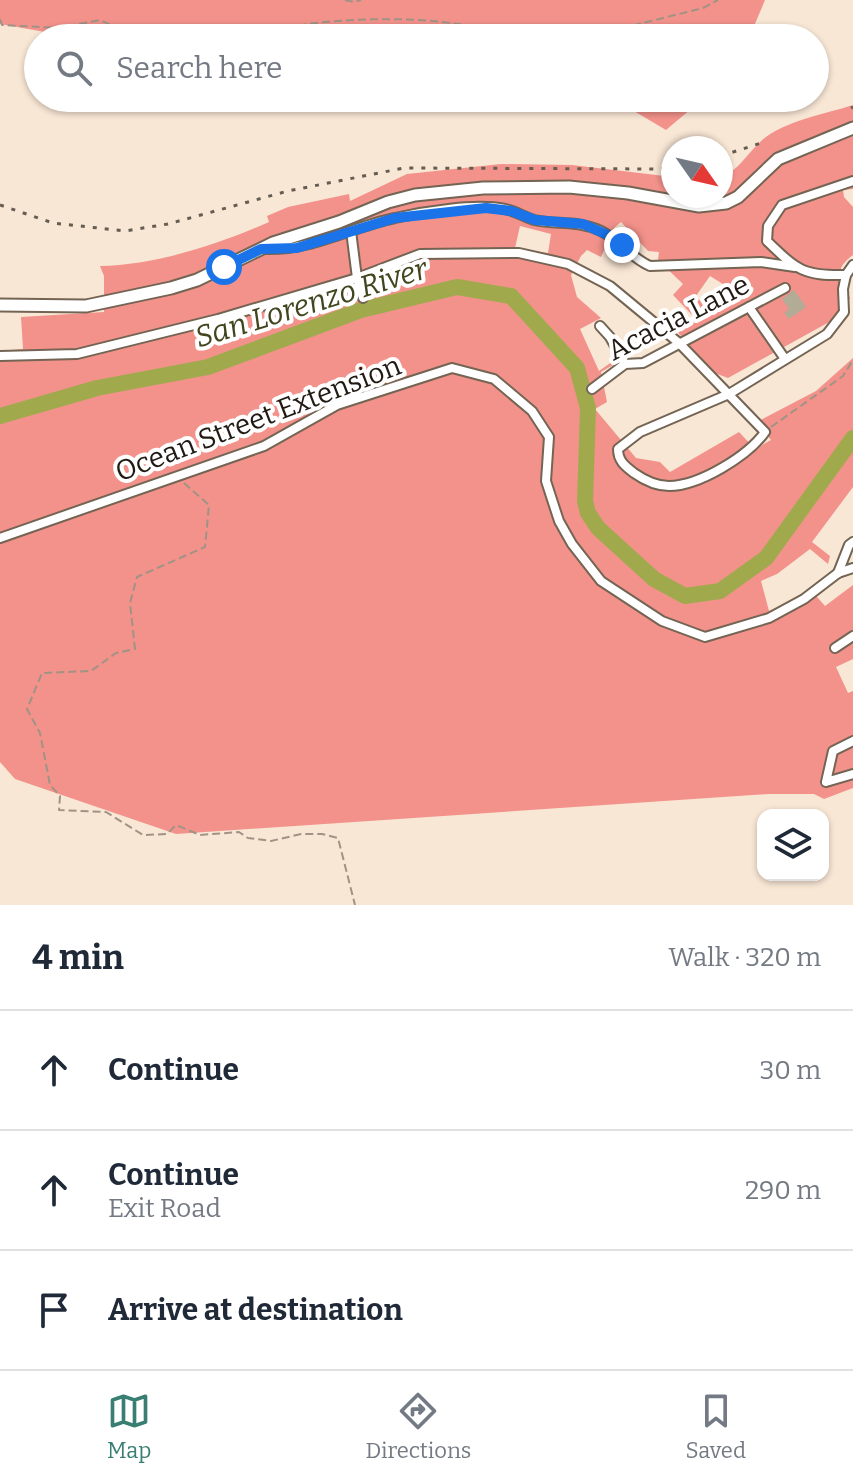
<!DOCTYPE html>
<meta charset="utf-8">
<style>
body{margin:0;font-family:Bitter,serif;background:#f2f2f3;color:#1f2937}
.controls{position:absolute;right:24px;bottom:24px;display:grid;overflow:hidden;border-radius:16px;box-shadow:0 2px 6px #0004}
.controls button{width:72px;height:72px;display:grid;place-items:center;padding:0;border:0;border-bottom:2px solid #e0e1e3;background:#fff;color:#1f2937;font:40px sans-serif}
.compass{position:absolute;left:661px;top:136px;width:72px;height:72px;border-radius:50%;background:#fff;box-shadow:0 2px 6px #0004;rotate:124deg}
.stop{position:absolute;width:24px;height:24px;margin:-18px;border:6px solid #1a73e8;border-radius:50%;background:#fff}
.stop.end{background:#1a73e8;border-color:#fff;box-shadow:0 2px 8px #0008}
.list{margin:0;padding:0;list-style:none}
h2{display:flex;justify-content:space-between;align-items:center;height:104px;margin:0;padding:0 32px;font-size:34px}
h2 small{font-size:26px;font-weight:400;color:#747a83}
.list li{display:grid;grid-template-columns:52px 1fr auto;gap:24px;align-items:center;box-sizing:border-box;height:120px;padding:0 32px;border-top:2px solid #e0e1e3}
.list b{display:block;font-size:30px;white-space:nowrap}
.list p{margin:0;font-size:26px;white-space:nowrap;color:#747a83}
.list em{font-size:26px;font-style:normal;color:#747a83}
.icon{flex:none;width:44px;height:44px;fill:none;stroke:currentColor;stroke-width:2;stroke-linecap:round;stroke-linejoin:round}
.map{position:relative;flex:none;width:853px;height:905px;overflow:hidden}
.search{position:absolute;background:#fff;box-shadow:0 2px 6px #0004;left:24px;right:24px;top:24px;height:88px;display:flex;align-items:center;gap:20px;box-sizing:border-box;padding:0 28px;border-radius:44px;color:#747a83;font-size:30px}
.sheet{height:464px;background:#fff}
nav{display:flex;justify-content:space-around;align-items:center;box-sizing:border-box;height:112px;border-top:2px solid #e0e1e3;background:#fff;font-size:22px;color:#747a83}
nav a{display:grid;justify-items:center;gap:4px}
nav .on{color:#397e73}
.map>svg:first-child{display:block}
.forest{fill:#f3928b;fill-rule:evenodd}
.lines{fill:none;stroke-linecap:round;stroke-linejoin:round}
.river{stroke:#a0aa4d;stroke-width:16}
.building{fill:#b2ab95}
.minor-casing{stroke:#736453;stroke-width:12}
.secondary-casing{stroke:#736453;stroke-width:15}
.path{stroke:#a09386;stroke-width:2;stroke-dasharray:8 4;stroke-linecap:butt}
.minor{stroke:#fff;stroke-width:8}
.secondary{stroke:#fff;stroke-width:11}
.rail{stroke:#665d52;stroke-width:3;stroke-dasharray:4 8;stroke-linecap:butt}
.route{stroke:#1a73e8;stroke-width:10}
.labels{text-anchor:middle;stroke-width:8;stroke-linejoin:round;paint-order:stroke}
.street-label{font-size:28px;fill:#201a13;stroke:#fff}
.water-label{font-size:30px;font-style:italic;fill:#42461f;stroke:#fff}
</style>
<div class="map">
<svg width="853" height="905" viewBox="0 0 853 905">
<rect width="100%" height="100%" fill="#f9e7d5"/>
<g class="forest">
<polygon points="0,0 765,0 749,38 79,38 0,24"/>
<polygon points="612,98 704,98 666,130"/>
<path d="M 853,105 L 853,189 L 843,190 L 844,197 L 853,207 L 853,255 C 832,271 841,277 850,298 L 840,316 L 728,378 L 712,372 L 675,329 L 601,372 L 607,402 L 595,409 L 636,458 L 660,462 L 670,472 L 739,432 L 755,449 L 771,440 L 757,422 L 816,391 L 853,358 L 853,487 L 812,542 L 830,556 L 828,564 L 810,549 L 777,574 L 761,581 L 769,611 L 797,599 L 810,589 L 825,606 L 853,585 L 853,659 L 836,667 L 848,693 L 853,691 L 853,788 L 824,799 L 814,794 L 769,794 L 176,834 L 15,779 L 0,762 L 0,351 L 23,349 L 21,317 L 104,312 L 104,276 L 100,266 C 156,265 217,245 269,222 L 267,216 L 288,207 L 349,194 L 350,201 L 407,174 L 501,164 L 572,165 L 673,177 L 673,196 L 721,196 L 721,178 C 739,169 745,157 758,144 C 778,122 826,114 853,105 ZM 621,222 L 648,251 L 659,252 L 658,260 L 683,284 L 673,295 L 695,318 L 683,325 L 671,323 L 648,336 L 599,371 L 580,329 L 601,318 L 577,297 L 571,275 L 581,256 L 587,250 L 601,257 L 614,228 ZM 520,226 L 551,234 L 548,253 L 515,248 ZM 710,276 L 726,286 L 730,304 L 710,311 L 696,296 Z"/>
</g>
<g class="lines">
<polyline class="river" points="0,416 97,388 208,367 361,310 457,287 511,296 577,368 588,408 585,501 588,513 598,528 654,579 685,596 720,591 766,558 853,438"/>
</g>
<polygon class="building" points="794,290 806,307 789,319 784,313 789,309 782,299"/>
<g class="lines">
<g class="minor-casing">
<g id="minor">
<polyline points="351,231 357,278 363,298"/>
<path d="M 265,249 C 311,251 351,227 395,218 C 425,211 476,203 505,209 C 516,211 524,217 534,220 C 557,225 578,220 601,231 C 619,240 631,258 650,266 L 761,262 L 795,267"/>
<path d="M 846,275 C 803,276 797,270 767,241 L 768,226 L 782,205 L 853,181"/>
<polyline points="749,307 785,359"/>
<polyline points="600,326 610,337 625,364"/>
<path d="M 0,356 L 77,354 L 218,319 L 357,278 L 420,254 L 519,253 L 568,264 L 610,286 L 679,343 L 765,432 C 748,456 699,486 669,486 C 657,486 644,480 634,473 C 625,466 618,461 618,449 L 640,432 L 729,394 L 827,334 L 844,312 L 843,289 L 846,275 L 853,265"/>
<polyline points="592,389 625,364 643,363 785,288"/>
<polyline points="0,538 264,446 337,405 452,368 494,379 532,411 549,437 546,481 559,521 572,544 601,581 662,621 705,637 769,618 804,599 838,573 853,568"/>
<polyline points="838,573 849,545 853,542"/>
<polyline points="835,648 853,636"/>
<polyline points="853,741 833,751 826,782 853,774"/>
</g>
</g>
<g class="secondary-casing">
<polyline id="secondary" points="0,305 86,306 171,288 197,280 273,243 339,222 388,202 415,195 483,188 569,187 628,193 699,206 726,203 738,197 778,159 853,128"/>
</g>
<g class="path">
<polyline points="345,0 354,2 361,0"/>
<polyline points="0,19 2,25 59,28 100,20 139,38"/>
<path d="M 252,38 C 270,33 289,27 307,24 C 372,16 455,16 517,38"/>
<polyline points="600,38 607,32 703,8 718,0"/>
<polyline points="771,427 843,376 853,360"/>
<polyline points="184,483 209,505 205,547 137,577 130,603 135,649 116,653 91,671 42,673 27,709 40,733 50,785 60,796 59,810 106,812 143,835 167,834 176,825 200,835 239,832 248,838 271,841 301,834 322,834 338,838 355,905"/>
</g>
<use href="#minor" class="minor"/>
<use href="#secondary" class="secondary"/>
<g class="rail">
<polyline points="851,108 853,107"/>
<polyline points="721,156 764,142"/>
<polyline points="0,205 53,223 125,231 168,224 288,191 404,168 660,169 673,167"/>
</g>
</g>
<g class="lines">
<polyline class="route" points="224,267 261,249 297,248 395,218 486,208 511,211 535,220 583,224 610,236 622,245"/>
</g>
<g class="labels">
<g class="street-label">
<text transform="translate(678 317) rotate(-27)" y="10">Acacia Lane</text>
<text transform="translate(258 418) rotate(-21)" y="10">Ocean Street Extension</text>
</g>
<g class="water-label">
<text transform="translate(311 303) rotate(-17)" y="10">San Lorenzo River</text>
</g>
</g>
</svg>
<div class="controls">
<button><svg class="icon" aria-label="layers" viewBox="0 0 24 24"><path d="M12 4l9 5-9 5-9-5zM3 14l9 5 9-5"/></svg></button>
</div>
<svg class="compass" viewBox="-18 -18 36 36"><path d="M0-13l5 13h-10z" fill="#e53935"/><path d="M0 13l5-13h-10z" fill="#747a83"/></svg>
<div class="stop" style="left:224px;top:267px"></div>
<div class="stop end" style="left:622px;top:245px"></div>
<div class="search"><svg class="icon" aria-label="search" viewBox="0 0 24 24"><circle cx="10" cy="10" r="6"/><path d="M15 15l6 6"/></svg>Search here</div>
</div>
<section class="sheet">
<h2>4 min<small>Walk · 320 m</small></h2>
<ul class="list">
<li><svg class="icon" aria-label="ahead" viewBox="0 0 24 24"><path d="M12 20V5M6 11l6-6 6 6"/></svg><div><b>Continue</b></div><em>30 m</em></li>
<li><svg class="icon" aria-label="ahead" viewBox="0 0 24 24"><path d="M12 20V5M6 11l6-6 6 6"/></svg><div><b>Continue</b><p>Exit Road</p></div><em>290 m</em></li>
<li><svg class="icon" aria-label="arrive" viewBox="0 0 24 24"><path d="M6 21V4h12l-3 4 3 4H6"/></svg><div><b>Arrive at destination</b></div></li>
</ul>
</section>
<nav>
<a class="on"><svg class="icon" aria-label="map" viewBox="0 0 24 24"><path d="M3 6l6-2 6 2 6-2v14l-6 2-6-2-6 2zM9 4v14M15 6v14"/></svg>Map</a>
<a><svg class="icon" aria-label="directions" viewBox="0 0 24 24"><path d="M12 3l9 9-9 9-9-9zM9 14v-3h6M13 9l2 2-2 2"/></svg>Directions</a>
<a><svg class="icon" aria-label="saved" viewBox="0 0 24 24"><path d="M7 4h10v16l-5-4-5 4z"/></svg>Saved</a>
</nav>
